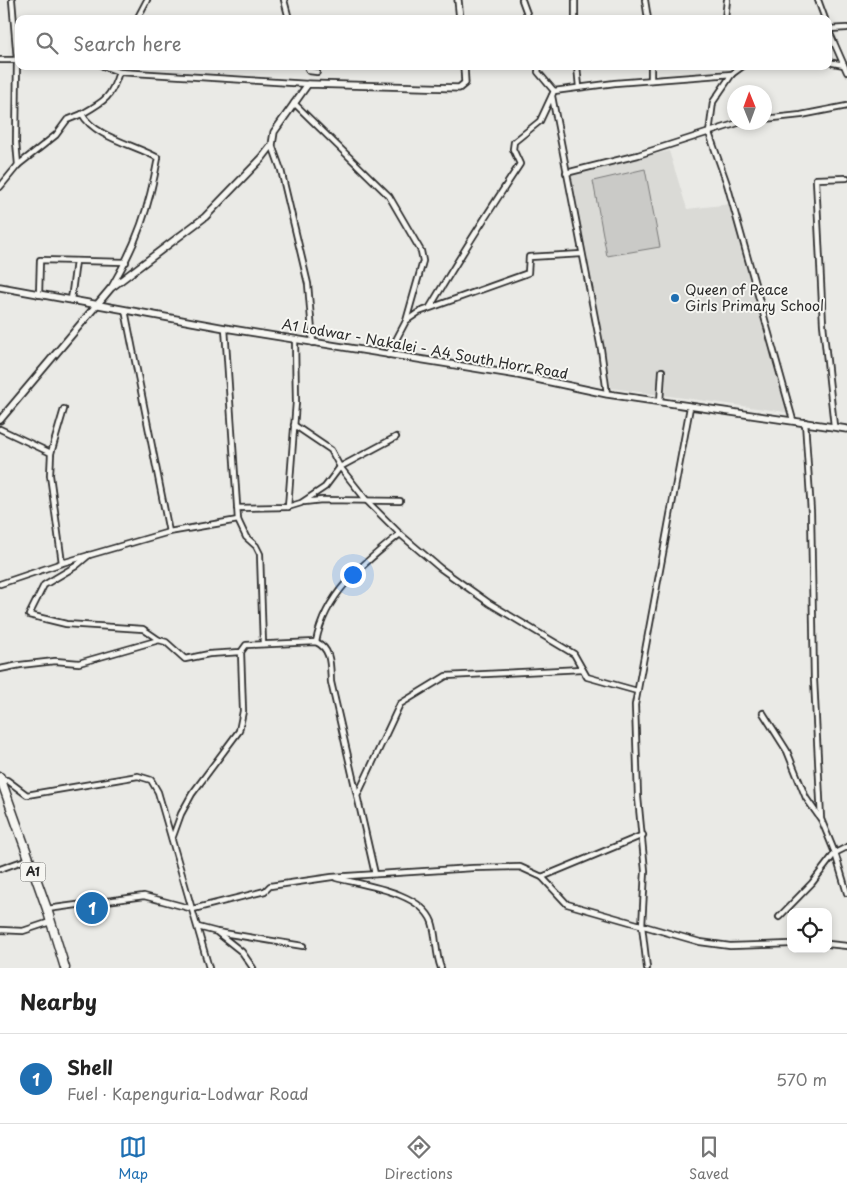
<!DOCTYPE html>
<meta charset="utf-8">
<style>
body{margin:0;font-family:"Playpen Sans",sans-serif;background:#f6f6f6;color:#222}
.controls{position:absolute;right:15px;bottom:15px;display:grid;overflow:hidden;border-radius:10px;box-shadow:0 2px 8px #0003}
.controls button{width:45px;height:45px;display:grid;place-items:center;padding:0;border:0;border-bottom:1px solid #e0e0e0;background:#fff;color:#222;font:25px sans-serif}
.compass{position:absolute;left:727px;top:85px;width:45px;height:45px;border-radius:50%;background:#fff;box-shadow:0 2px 8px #0003;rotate:359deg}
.you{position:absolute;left:352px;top:574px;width:18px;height:18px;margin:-12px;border:4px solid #fff;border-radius:50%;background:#1a73e8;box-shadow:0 0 0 8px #1a73e833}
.badge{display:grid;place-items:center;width:32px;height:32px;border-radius:50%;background:#1f6fb2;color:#fff;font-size:16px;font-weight:700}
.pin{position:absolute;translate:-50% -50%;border:2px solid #fff;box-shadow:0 1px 5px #0006}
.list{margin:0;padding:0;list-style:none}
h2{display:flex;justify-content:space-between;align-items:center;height:65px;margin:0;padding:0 20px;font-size:21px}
h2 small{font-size:16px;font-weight:400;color:#767676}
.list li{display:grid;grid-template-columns:32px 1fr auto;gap:15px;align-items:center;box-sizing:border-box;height:90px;padding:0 20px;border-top:1px solid #e0e0e0}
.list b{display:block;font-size:19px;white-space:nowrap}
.list p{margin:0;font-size:16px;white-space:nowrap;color:#767676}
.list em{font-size:16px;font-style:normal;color:#767676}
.icon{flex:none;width:28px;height:28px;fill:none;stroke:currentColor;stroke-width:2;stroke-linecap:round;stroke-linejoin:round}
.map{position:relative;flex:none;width:847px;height:968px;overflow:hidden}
.search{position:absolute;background:#fff;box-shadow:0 2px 8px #0003;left:15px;right:15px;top:15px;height:55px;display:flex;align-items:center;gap:12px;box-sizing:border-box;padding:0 18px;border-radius:10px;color:#767676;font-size:19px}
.sheet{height:155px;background:#fff}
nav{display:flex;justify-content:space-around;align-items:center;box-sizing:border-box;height:70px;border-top:1px solid #e0e0e0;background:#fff;font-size:14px;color:#767676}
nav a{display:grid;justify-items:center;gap:2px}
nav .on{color:#1f6fb2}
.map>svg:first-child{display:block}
.built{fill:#dadad6}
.pitch{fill:#cacac7;stroke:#7a7a79}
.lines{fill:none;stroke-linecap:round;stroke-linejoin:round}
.street-casing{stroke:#2b2b2b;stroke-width:8}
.secondary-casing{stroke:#2b2b2b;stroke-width:9}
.highway-casing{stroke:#2b2b2b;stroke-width:11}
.street{stroke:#f6f6f2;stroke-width:4.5}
.secondary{stroke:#f6f6f2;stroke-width:5.5}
.highway{stroke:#f6f6f2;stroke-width:8}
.poi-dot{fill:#1f6fb2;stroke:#f6f6f2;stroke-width:2}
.labels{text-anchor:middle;stroke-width:4;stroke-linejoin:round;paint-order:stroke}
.shield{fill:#f6f6f2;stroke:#686867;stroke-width:1}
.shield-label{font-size:12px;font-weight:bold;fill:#2b2b2b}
.poi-label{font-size:14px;fill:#2b2b2b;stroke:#f6f6f2;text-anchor:start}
.street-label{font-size:14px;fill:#2b2b2b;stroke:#f6f6f2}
</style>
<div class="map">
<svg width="847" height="968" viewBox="0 0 847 968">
<rect width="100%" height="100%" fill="#eaeae6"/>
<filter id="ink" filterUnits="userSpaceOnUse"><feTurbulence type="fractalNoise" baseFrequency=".02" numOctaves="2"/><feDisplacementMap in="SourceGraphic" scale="10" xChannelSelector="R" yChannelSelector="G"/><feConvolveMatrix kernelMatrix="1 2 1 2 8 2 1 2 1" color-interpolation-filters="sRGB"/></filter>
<g filter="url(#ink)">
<polygon class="built" points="669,151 687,209 731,204 784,398 786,412 611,388 570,174"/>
<polygon class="pitch" points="645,169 660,247 607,256 593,181"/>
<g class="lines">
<g class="street-casing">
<g id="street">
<polyline points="12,0 17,60 16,142 18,165"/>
<polyline points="284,0 289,19"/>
<polyline points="522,0 529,19"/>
<polyline points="645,0 648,19"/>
<polyline points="818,0 825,19"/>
<polyline points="137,19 147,0"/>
<polyline points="575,19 575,0"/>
<polyline points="725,19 727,0"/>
<polyline points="828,29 847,72"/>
<polyline points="828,29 847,28"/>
<polyline points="0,60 19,60"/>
<polyline points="828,62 844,65"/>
<polyline points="103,66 119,72 308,84"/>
<polyline points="307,66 309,71 317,72"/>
<polyline points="539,66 538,72 554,91"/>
<polyline points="577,66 579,87"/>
<polyline points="651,66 651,80"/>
<polyline points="743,66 732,74 713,102 709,133 727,184 793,420"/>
<polyline points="552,96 601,349 607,394"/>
<polyline points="294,103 389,196 421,251 423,261 406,321"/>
<polyline points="764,119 801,115 847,106"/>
<polyline points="272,145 281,170 308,284 313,343"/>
<polyline points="566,173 638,155 741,122"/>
<polyline points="0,187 18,165 56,135 67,120 82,114"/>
<path d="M 112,286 C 137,243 149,208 158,158 C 136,145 94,137 82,114 C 105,101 111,98 119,72"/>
<polyline points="39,295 40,260 126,262"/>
<polyline points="71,300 76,261"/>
<path d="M 430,307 C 459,258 489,211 520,164 L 513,149 L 514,142 L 540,121 L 554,91 L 615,83 L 732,74"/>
<polyline points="125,310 169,532 238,520"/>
<polyline points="225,328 238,520 246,537 256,546 260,554 263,644"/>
<polyline points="388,355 406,321 419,312 528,273 529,257 582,254"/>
<polyline points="660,402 662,371"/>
<polyline points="805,422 811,512 814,679 821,819 835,853 847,893"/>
<polyline points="294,425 331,450 340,467 367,501 400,534 440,568 489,603 574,654 587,677 637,691"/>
<polyline points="834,426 823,324 816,179 847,178"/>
<polyline points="0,429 51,453"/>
<polyline points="304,502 322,500 400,501"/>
<polyline points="288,507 301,503 325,487 340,467 396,437"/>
<polyline points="237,508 288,507 296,402 295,339"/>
<polyline points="89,555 76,566 44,585 29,615 66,624 143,629 159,640"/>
<polyline points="62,563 50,475 51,453 64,409"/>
<polyline points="0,584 62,563 169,532"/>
<path d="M 316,642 C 325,593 364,563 400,534"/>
<path d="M 0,669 L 20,665 L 55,661 L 79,663 L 159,640 L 166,642 L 185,659 L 209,654 L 241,652 L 246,645 L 316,642 C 332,649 330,666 331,682 L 375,874"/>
<polyline points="763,713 787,751 806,798 820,818"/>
<polyline points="0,780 7,780 27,795 138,776 151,780 158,792 209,968"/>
<polyline points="358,794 400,704 446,676 582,669"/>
<polyline points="172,839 181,814 192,794 239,731 243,711 241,652"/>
<polyline points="0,869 28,859"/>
<polyline points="542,877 567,904 700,942 730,946 791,944"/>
<path d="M 336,878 C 363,885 421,892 432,922 C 437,937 435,953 441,968"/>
<polyline points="47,909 144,896 193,909 265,891 270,886 332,877 473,868 520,867 542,877 643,835"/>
<polyline points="779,917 812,883 835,853 847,847"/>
<polyline points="198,927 217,932 303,946"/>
<polyline points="0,930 23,931 50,922"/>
<polyline points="218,933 242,952 253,968"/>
<polyline points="828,944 847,946"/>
<polyline points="647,968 642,926 645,871 638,797 635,705 690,407"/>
</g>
</g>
<g class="secondary-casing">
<g id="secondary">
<polyline points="458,0 460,19"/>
<polyline points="0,287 225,328 518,375 607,394 847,429"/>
<polyline points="0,420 111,288 205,217 262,158 272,145 274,132 308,84 459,88 465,83 464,66"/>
</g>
</g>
<g class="highway-casing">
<polyline id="highway" points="0,777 47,909 65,968"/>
</g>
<use href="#street" class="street"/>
<use href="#secondary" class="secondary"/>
<use href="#highway" class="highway"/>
</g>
</g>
<circle class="poi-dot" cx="675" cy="298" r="5"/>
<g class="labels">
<rect class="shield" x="20.5" y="862.5" width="25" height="19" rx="4"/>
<g class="shield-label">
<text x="33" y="876">A1</text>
</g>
<g class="poi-label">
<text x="685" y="295">Queen of Peace<tspan x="685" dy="16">Girls Primary School</tspan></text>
</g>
<g class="street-label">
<text transform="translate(425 349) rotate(10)" y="5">A1 Lodwar - Nakalei - A4 South Horr Road</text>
</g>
</g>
</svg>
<div class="controls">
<button><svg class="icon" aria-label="locate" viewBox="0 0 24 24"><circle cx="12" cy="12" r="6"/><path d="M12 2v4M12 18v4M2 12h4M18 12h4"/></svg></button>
</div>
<svg class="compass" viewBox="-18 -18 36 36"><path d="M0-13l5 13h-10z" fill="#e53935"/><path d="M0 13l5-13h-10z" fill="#767676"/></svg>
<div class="you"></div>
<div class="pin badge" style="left:92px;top:908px">1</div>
<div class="search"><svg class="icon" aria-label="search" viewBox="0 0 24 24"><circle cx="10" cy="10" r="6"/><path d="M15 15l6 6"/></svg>Search here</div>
</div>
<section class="sheet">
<h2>Nearby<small></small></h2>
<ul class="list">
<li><span class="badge">1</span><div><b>Shell</b><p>Fuel · Kapenguria-Lodwar Road</p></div><em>570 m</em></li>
</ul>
</section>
<nav>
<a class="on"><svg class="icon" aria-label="map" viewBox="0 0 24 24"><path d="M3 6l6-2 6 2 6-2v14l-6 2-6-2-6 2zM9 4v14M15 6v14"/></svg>Map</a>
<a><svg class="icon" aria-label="directions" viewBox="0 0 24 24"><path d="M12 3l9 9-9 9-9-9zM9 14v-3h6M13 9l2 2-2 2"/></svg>Directions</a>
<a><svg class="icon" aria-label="saved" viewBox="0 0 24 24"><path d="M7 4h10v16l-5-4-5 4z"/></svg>Saved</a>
</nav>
